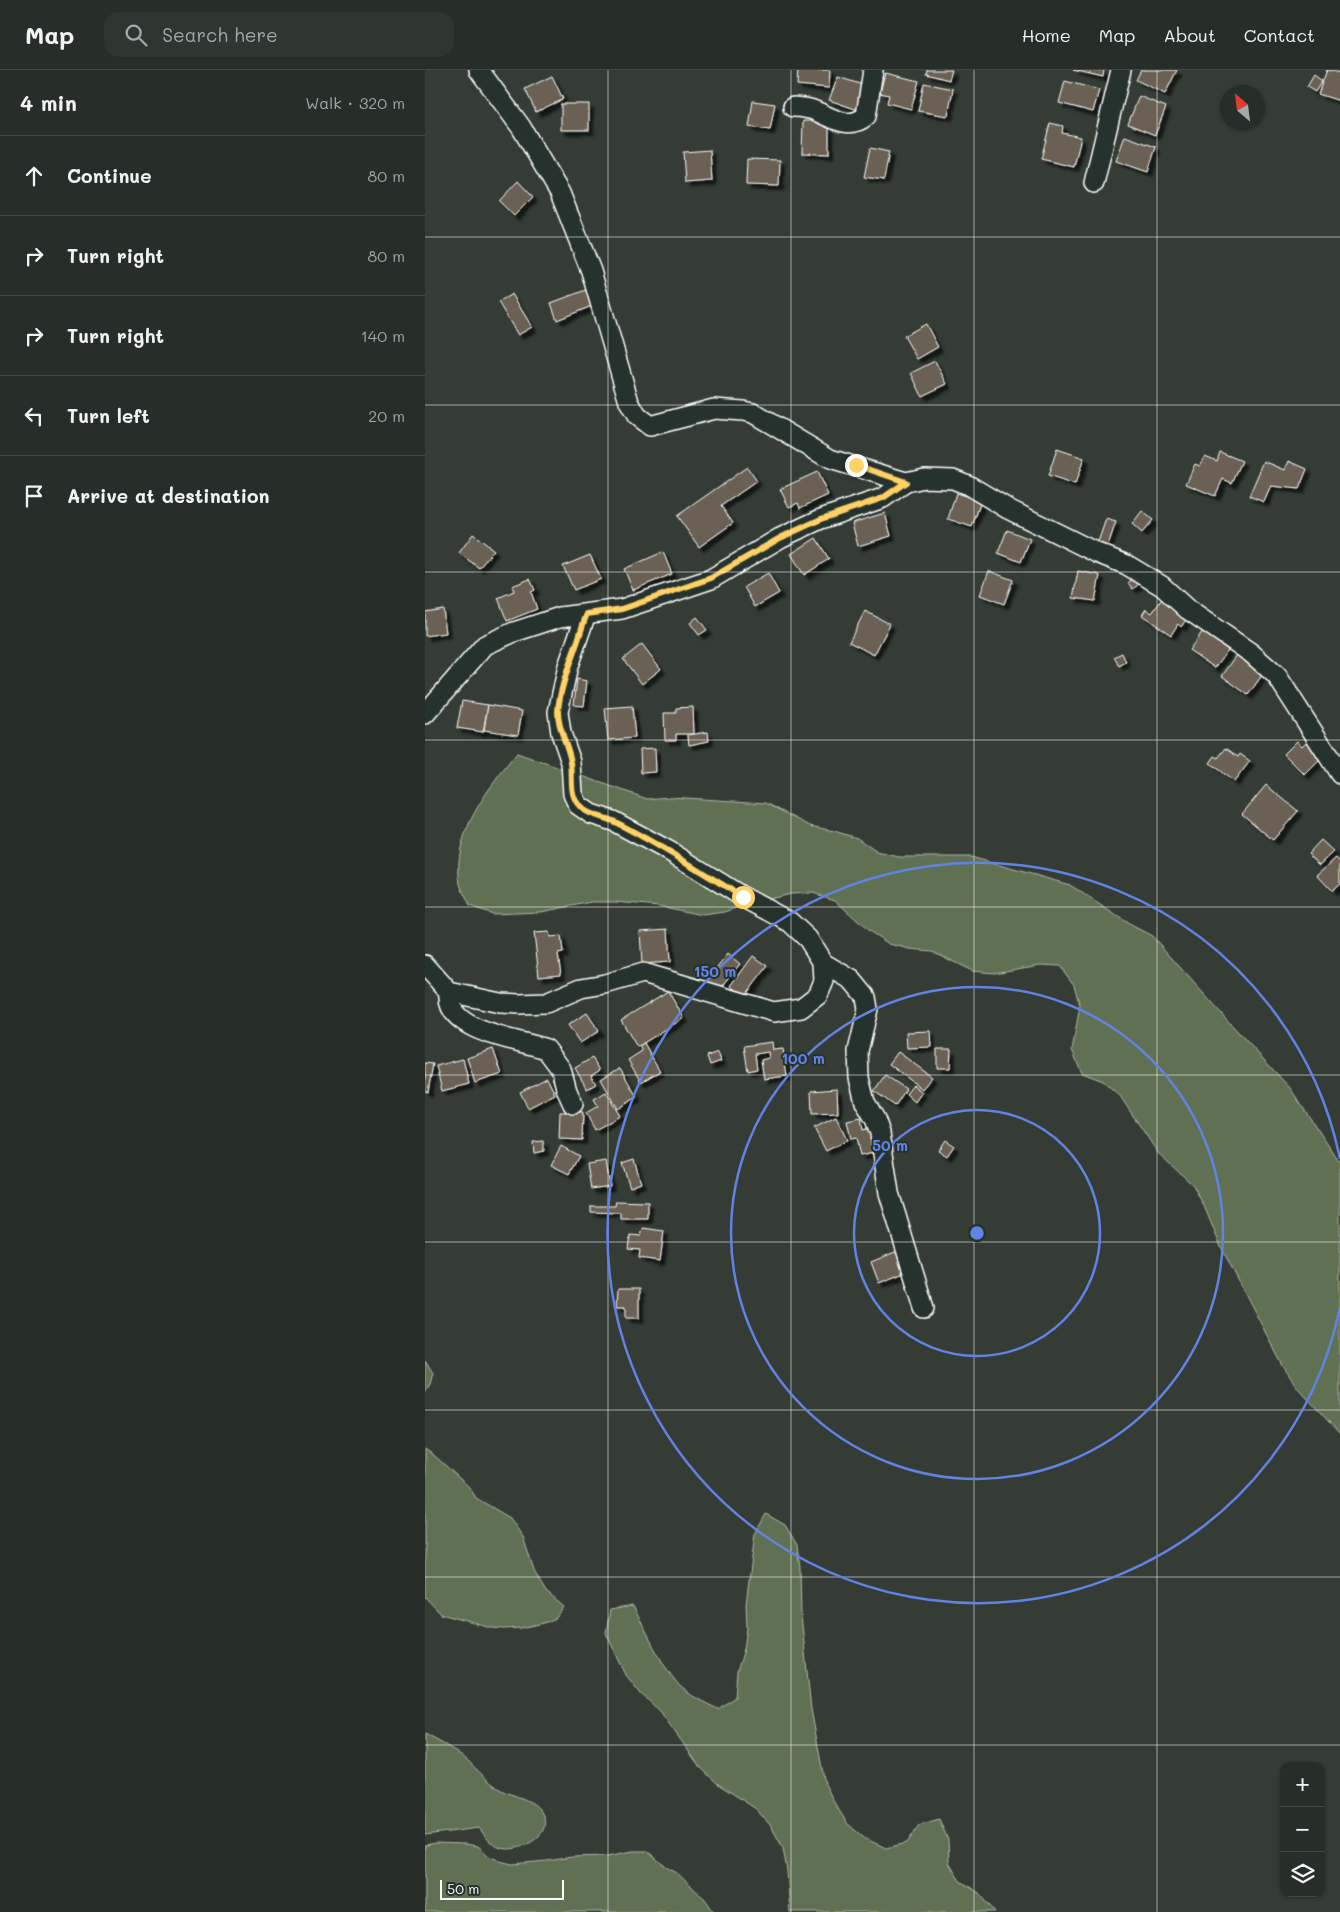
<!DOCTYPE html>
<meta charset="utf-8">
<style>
body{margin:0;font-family:Mali,sans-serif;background:#2f3530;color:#f1f3f6}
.controls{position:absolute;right:15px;bottom:15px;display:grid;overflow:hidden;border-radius:10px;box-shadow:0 1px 4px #0004}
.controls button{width:45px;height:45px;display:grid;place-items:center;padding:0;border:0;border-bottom:1px solid #434945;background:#272d28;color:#f1f3f6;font:25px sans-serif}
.compass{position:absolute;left:795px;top:15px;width:45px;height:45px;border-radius:50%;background:#272d28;box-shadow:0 1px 4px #0004;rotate:332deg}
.scale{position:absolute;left:15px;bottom:12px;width:124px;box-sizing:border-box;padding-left:5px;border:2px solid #fff;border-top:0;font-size:14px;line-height:18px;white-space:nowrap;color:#fff;-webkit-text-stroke:4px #26332d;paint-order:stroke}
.stop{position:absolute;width:15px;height:15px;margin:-11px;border:4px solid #ffd166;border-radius:50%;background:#fff}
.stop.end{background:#ffd166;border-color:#fff;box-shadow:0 1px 5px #0008}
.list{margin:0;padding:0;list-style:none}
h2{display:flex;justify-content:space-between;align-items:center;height:65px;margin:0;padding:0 20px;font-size:21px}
h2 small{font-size:16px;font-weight:400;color:#a4a8a8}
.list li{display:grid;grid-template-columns:32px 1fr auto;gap:15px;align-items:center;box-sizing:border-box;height:80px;padding:0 20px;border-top:1px solid #434945}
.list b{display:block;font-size:19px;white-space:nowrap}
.list em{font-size:16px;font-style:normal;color:#a4a8a8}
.icon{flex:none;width:28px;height:28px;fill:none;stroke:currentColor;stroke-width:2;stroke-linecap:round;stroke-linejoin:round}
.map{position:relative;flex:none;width:915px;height:1842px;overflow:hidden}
header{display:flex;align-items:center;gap:30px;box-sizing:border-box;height:70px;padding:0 25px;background:#272d28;border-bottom:1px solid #434945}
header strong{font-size:24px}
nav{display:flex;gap:28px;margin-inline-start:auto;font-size:18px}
.search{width:350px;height:45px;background:#2f3530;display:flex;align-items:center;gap:12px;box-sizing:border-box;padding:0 18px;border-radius:15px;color:#a4a8a8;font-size:19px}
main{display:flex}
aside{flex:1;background:#272d28}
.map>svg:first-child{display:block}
.green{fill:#617052;stroke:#b0b8a8}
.building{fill:#6a6153;stroke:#fff;filter:url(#shadow)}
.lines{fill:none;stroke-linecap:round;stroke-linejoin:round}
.street-casing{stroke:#fff;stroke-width:22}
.street{stroke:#26332d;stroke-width:19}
.route{stroke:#ffd166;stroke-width:6}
.grid{fill:none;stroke:#fff;stroke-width:1;stroke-opacity:0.55}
.ring{fill:none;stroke:#6183e4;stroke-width:2.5}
.centre{fill:#6183e4;stroke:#26332d;stroke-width:2.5}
.ring-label{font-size:15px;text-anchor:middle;font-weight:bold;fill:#6183e4;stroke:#26332d;stroke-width:4;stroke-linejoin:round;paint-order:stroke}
</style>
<header>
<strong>Map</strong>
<div class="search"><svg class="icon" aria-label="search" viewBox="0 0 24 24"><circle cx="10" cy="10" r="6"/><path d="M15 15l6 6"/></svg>Search here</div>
<nav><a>Home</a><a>Map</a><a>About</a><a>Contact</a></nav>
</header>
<main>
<aside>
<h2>4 min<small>Walk · 320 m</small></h2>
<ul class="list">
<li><svg class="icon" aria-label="ahead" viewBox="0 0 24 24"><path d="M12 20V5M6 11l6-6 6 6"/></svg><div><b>Continue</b></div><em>80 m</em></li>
<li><svg class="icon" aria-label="right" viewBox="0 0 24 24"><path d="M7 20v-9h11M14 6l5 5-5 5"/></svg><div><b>Turn right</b></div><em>80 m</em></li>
<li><svg class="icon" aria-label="right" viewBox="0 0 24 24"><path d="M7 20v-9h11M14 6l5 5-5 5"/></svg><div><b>Turn right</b></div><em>140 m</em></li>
<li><svg class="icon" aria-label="left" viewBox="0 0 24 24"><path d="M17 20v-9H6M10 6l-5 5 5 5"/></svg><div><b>Turn left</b></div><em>20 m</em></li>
<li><svg class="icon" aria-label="arrive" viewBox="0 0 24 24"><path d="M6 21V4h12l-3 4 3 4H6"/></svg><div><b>Arrive at destination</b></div></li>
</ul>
</aside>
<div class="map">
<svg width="915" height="1842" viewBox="0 0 915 1842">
<defs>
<filter id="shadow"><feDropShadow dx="4.5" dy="4.5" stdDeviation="1" flood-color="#0009"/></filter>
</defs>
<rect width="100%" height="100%" fill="#343c35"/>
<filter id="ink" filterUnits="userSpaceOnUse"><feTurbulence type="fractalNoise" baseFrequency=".02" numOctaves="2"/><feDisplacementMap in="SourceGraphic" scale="10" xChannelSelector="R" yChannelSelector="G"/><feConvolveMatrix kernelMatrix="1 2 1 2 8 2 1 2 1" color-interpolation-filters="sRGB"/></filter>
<g filter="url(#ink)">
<g class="green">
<path d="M 92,683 L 222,729 L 244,727 L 341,733 L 385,756 L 409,761 L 432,768 L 452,782 L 474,787 L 546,787 L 645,815 L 704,854 L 727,866 L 803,951 L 865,1018 L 915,1093 L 915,1364 L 872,1317 L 858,1296 L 796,1177 L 779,1136 L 768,1115 L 733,1083 L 695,1026 L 678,1011 L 657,1003 L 647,980 L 655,936 L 649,915 L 635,896 L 615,895 L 569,903 L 547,901 L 507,881 L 485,879 L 464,874 L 444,861 L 410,830 L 388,823 L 366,824 L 322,834 L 300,842 L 278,845 L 234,836 L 190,832 L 167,832 L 116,842 L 67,844 L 45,836 C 42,829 37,821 35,814 C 26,764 63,719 92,683 Z"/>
<polygon points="0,1290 8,1303 5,1314 0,1322"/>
<polygon points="0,1379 10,1386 45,1418 51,1428 85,1448 98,1467 109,1501 115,1512 121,1522 139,1537 131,1548 119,1553 96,1558 79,1559 67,1558 16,1544 0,1527"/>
<path d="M 341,1444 L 360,1455 L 372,1475 L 375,1497 L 376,1545 L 386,1639 L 400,1714 L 410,1734 L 422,1753 L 439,1768 L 461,1778 L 482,1773 L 494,1755 L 514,1749 L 523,1770 L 524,1793 L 535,1811 L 554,1823 L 570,1842 L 365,1842 L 362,1801 L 358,1778 L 346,1756 L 331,1739 L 293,1714 L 275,1697 L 235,1641 L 216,1624 L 201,1605 L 181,1563 L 185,1540 L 208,1536 C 221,1561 235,1593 253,1614 C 263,1625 280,1633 293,1639 L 310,1627 L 312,1602 L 319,1579 L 322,1558 L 321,1534 L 330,1464 Z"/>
<path d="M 0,1664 C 12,1671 25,1677 36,1685 C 49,1695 59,1709 73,1718 C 88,1728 113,1728 119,1748 C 125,1768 92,1783 76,1778 C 66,1775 60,1766 54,1758 L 0,1765 Z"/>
<polygon points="11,1773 39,1774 53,1776 64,1786 75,1791 87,1794 122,1791 147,1787 183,1786 208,1781 222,1781 241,1797 252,1803 280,1829 289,1842 0,1842 0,1775"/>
</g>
<g class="building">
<polygon points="373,0 405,0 404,18 372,15"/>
<polygon points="502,0 527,0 524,10 501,4"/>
<polygon points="648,0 679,0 678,7"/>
<polygon points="716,0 752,0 740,24 711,10"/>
<polygon points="902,0 915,3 915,31 893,24"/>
<polygon points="460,3 494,11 486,39 462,33 464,25 455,23"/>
<polygon points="889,5 897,11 890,22 882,17"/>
<polygon points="127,6 138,29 111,42 100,19"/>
<polygon points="413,7 444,17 436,41 404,30"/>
<polygon points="640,11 674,20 668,42 634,33"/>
<polygon points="499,13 528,19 523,46 493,41"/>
<polygon points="714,26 741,37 730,65 703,54"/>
<polygon points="328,31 350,34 345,60 324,57"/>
<rect x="136" y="34" width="28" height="26"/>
<polygon points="378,51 404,51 404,84 377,83"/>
<polygon points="625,53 638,56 637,63 656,67 649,97 616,89"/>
<polygon points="700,66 731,77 723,102 691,91"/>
<polygon points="445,78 464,82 459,110 439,107"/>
<polygon points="285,80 287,111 260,113 258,82"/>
<polygon points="322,89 355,90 354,116 321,115"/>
<polygon points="93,111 108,127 89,146 74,131"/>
<polygon points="166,218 172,234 132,250 126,233"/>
<polygon points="87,224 107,257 93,265 73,232"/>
<polygon points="501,254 513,277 492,289 479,266"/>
<polygon points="510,291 522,314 497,326 486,303"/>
<polygon points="632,379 659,388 650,415 623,406"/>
<polygon points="795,382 817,391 807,413 798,409 790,426 761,414 770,394 775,396 780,386 792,391"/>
<polygon points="839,391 860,400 864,391 882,399 874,419 846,416 839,432 824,426"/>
<polygon points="322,397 332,411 296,436 308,453 274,477 252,446"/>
<polygon points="392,402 403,425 375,438 373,433 364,437 355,419"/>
<polygon points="531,423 556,431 547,457 523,449"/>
<polygon points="717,441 728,450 717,463 707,454"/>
<polygon points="460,443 466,466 433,476 427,453"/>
<polygon points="681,449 691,452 682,478 672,475"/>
<polygon points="582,460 605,469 596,492 573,483"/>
<polygon points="48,464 69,480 54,498 34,483"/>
<polygon points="391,468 404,489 379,505 366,484"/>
<polygon points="238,482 247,504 208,520 199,499"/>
<polygon points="165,485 176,509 149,520 138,496"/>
<polygon points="564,501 588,510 579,534 555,525"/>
<polygon points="653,501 675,505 670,531 648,528"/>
<polygon points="343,503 354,523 330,537 319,517"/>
<polygon points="710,507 715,513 708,519 703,513"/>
<polygon points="105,509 110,520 106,522 112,539 82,551 73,528 89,521 87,516"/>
<polygon points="737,529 763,547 756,557 753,554 746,565 717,545 721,539 727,543"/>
<polygon points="18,539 21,563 0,566 0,542"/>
<polygon points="440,541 465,554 449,585 424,572"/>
<polygon points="272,547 282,560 274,565 265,553"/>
<polygon points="778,561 803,580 790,598 764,580"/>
<polygon points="217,574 236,599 217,614 198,589"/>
<polygon points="697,583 701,592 694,596 689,587"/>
<polygon points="812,585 838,604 823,625 797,606"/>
<polygon points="152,609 162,611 159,636 149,635"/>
<polygon points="37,631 63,635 58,662 32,658"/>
<polygon points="63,635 97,641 93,665 59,660"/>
<polygon points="207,636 210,668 183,670 180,638"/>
<polygon points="268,637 269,664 251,664 251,670 240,670 239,643 251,643 251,638"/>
<polygon points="283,662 284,671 264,675 263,665"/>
<polygon points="883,670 898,687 880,705 859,684 872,671 877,676"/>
<polygon points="230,678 231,702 216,703 215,679"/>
<polygon points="801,678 813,687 815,684 825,691 809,712 785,693 790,686 793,688"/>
<polygon points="841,715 873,741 848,770 817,744"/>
<polygon points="896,770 909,782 895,795 883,784"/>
<polygon points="911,788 915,792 915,814 907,821 892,805"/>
<polygon points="243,859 245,892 217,894 215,861"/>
<polygon points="124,862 125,867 136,866 138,883 133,884 136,904 114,906 109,863"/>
<polygon points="303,884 315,894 293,922 281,913"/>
<polygon points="328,886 343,896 320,926 306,916"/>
<polygon points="243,921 259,948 212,977 196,950"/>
<polygon points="162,943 174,961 155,973 143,955"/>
<polygon points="505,961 506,977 482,978 481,962"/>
<polygon points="347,972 348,980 358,979 362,1006 339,1009 336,990 344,988 343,982 330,984 332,999 323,1001 319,976"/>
<polygon points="219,973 235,1001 216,1012 203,990 217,981 214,976"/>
<polygon points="68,979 77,1004 50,1013 42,988"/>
<polygon points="512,979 526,979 525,998 512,998"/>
<polygon points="293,982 296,991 285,995 282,986"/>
<polygon points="473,982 507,1007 497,1019 464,994"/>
<polygon points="167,988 175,1000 166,1006 171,1014 162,1019 150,998"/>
<polygon points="38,989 44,1014 17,1021 11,996"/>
<polygon points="0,993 8,994 3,1022 0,1021"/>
<polygon points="195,998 212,1027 193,1039 176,1009"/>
<polygon points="460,1005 481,1019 470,1036 449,1021"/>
<polygon points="122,1008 130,1024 103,1038 95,1022"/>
<polygon points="488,1015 497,1022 490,1032 481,1024"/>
<polygon points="412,1019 413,1043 387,1044 386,1021"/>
<polygon points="181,1022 195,1046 170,1060 161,1043 173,1036 169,1029"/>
<polygon points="135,1042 158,1042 157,1070 134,1069"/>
<polygon points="411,1047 422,1070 401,1081 389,1058"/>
<polygon points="436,1048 438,1060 448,1057 453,1082 435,1086 431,1068 426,1069 422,1051"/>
<polygon points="520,1070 529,1076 522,1086 513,1080"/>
<polygon points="118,1071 119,1081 109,1083 108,1072"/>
<polygon points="136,1076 154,1086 144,1104 126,1095"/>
<polygon points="209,1089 216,1113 205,1117 197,1093"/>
<polygon points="181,1091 185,1116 166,1119 162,1094"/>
<polygon points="191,1131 223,1132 223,1149 196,1149 196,1143 166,1142 166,1136 190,1136"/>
<polygon points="218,1158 239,1161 235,1191 214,1188 215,1180 203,1179 205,1165 216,1166"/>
<polygon points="475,1180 484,1201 454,1213 446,1192"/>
<polygon points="193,1219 214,1219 214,1248 201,1248 201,1236 192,1236"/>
</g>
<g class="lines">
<g class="street-casing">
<g id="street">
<polyline points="54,0 96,57 135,123 166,201 204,332 212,346 225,356 289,339 318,341 328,343 405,389 481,412 499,408 528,409 543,415 583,439 672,483 702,495 737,516 762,539 826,583 852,606 915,704"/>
<path d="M 368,37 C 374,37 379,38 385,39 C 404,45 422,62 441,46 L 448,0"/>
<polyline points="669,113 696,0"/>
<polyline points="0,644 60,575 89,562 135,547 197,539 286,509 355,468 396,449 458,428 481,412"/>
<polyline points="398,893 427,910 441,927 443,939 433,981 434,1008 440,1032 450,1049 455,1063 464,1123 499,1238"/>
<polyline points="0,895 24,922 75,933 94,934 121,933 156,918 180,914 218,903 349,942 376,938 393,925 399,911 398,893 383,869 365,852 318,827 244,781 188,751 166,744 153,735 148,724 146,692 136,663 133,642 143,596 161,544"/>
<path d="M 24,922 C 19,963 94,969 121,979 L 136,999 L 142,1021 L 148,1034"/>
</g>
</g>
<use href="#street" class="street"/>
</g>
</g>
<g class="lines" filter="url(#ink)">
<path class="route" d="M 318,827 C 276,802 234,774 190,752 C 178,746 162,746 153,734 C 144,723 148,706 146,693 C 144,676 133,661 133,642 C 134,621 144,596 151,576 C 155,566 157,555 162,544 L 197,539 L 286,508 L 355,468 L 396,449 L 458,428 L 481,412 L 431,395"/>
</g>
<path class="grid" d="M 183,0 L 183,1842M 366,0 L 366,1842M 549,0 L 549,1842M 732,0 L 732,1842M 0,167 L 915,167M 0,335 L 915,335M 0,502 L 915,502M 0,670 L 915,670M 0,837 L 915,837M 0,1005 L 915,1005M 0,1172 L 915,1172M 0,1340 L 915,1340M 0,1507 L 915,1507M 0,1675 L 915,1675"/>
<g class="ring">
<circle cx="552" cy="1163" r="123"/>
<circle cx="552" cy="1163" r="246"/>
<path d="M915 1237A370 370 0 1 1 915 1089"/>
</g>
<circle cx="552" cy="1163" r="8" class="centre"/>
<g class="ring-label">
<text x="290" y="907">150 m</text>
<text x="378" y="994">100 m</text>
<text x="465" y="1081">50 m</text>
</g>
</svg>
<div class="controls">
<button>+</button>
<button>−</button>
<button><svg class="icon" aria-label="layers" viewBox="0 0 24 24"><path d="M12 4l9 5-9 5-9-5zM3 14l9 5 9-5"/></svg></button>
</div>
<svg class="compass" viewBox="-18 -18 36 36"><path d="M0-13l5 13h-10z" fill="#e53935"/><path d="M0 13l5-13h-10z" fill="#a4a8a8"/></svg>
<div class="scale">50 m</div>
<div class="stop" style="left:318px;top:827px"></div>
<div class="stop end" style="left:431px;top:395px"></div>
</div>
</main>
